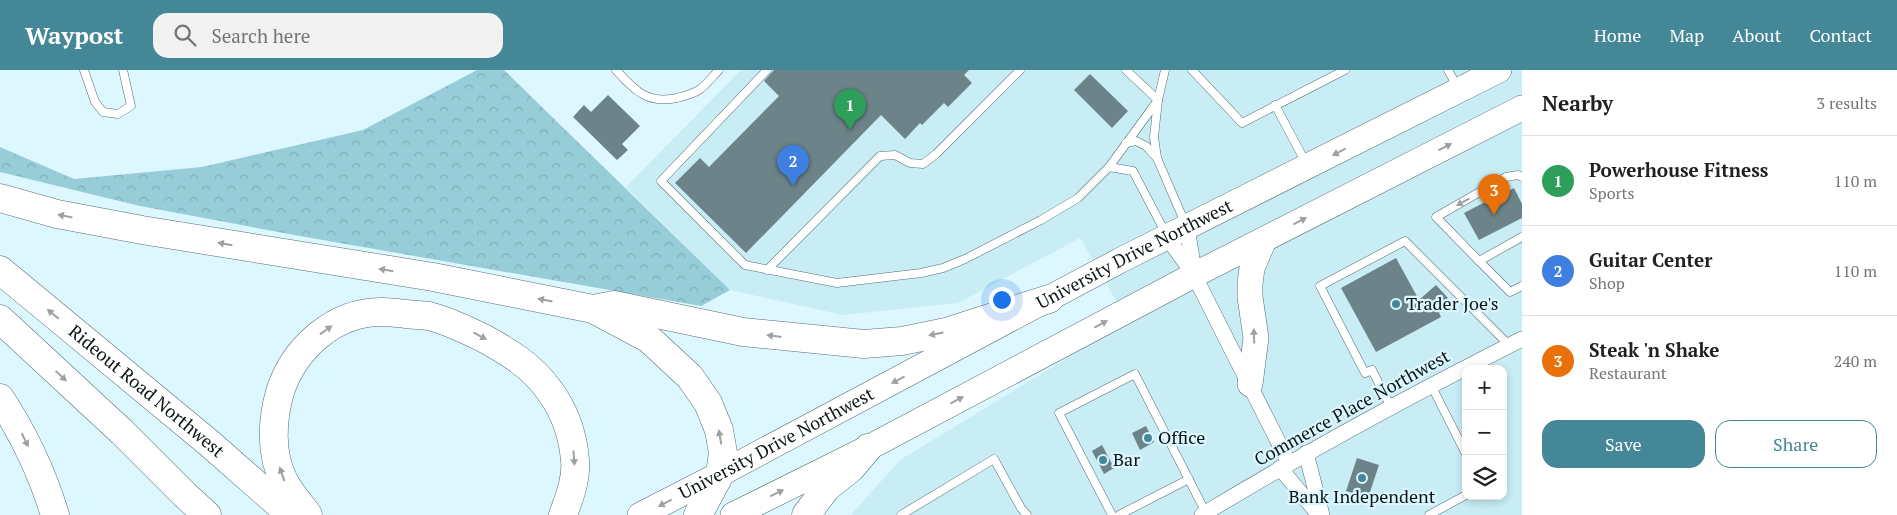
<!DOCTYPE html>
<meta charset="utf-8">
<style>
body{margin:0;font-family:"PT Serif",serif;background:#f2f2f2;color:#202124}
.controls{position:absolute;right:15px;bottom:15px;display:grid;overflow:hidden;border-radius:10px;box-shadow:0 2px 8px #0003}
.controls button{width:45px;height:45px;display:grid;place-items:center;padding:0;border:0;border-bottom:1px solid #e0e0e0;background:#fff;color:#202124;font:25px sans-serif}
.you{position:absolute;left:1001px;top:229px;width:18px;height:18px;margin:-12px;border:4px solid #fff;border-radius:50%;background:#1a73e8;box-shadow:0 0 0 8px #1a73e833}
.badge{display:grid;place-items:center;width:32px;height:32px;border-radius:50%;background:#448796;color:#fff;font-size:16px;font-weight:700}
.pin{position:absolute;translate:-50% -41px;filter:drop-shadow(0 1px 2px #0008)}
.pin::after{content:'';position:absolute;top:26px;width:18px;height:15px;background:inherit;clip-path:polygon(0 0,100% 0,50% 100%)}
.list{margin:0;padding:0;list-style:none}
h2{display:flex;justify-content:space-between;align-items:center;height:65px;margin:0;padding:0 20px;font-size:21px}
h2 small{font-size:16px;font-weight:400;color:#757577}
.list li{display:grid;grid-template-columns:32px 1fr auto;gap:15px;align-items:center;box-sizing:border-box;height:90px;padding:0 20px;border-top:1px solid #e0e0e0}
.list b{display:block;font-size:19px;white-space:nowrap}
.list p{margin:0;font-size:16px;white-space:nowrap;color:#757577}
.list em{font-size:16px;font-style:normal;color:#757577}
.actions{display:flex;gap:10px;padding:15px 20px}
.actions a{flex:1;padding:11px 0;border:1px solid #448796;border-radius:15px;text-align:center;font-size:18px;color:#448796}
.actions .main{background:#448796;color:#fff}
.icon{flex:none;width:28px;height:28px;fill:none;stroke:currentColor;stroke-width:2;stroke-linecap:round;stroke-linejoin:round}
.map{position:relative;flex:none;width:1522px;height:445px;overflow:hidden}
header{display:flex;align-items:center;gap:30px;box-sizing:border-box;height:70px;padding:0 25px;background:#448796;color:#fff}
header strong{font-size:24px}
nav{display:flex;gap:28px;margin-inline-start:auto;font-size:18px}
.search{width:350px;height:45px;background:#f2f2f2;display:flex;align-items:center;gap:12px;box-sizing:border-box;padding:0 18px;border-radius:15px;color:#757577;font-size:19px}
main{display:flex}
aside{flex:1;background:#fff}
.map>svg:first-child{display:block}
.built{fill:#c9edf5;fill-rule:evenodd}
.forest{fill:url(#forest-crowns)}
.building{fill:#6c8389}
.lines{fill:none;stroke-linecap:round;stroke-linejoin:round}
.service-casing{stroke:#566d73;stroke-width:9}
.minor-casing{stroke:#566d73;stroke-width:16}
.trunk-casing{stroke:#566d73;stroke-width:26}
.motorway-casing{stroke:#566d73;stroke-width:29}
.service{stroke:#fff;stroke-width:8}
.minor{stroke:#fff;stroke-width:15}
.trunk{stroke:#fff;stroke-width:25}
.motorway{stroke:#fff;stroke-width:28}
.oneway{fill:#9da1a2}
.poi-dot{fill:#448796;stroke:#ddf7fe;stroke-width:2}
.labels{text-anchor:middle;stroke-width:4.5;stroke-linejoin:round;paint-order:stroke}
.street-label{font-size:18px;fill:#0b1416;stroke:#ddf7fe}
.poi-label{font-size:18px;fill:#0b1416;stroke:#ddf7fe;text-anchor:start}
</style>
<header>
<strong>Waypost</strong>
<div class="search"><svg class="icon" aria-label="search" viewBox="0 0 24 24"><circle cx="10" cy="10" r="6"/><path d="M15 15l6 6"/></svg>Search here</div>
<nav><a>Home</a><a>Map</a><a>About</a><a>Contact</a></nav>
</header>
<main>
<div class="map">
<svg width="1522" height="445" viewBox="0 0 1522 445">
<defs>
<pattern id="forest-crowns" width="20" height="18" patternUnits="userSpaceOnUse" patternTransform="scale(1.25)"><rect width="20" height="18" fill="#97ccd9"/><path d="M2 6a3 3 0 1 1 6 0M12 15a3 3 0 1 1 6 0" fill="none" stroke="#81aeba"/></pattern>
</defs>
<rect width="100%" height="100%" fill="#ddf7fe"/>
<path class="built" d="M 741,0 L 1522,0 L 1522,445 L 851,445 L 900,390 L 1128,251 L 1080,168 L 958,233 L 843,245 L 730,220 L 626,117 ZM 1466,299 L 1503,299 L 1503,426 L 1466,426 Z"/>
<polygon class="forest" points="477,0 504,0 730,220 701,236 300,166 140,136 0,102 0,77 74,109 202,97 363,60"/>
<g class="building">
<polygon points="774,0 969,0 964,5 972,13 948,37 944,33 922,55 920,53 905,69 881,45 746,183 675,113 700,88 709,97 779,26 764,11"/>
<polygon points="1090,4 1128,41 1112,58 1074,20"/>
<polygon points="608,25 640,56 622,74 628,80 617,90 573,47 584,35 591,42"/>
<polygon points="1514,118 1522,134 1522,148 1479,170 1464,143 1489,130 1488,128 1500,122 1501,125"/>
<polygon points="1396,188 1419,230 1436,215 1448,228 1437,238 1441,247 1376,282 1341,218"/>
<polygon points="1146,356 1154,372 1140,380 1132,363"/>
<polygon points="1102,375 1114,398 1104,404 1092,381"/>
<polygon points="1357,388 1379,395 1368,428 1346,421"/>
</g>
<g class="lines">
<g class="service-casing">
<g id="service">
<polyline points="84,0 95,32 103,42 118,44 131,36 123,0"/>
<path d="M 616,0 C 635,21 647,34 677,28 C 685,26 692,24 699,20 C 706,15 713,6 719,0"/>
<polyline points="767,0 661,111 745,195 837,213 921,203 943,198 965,189 1041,150 1078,128 1109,97 1133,101 1166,164"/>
<polyline points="1126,0 1158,30 1154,67 1157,88 1185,153"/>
<polyline points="1192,0 1242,53 1345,0"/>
<polyline points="1448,0 1457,16"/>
<polyline points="1275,35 1306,93"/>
<polyline points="1126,73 1136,71 1146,76 1157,88"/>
<polyline points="1109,97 1158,30 1165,0"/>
<polyline points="1522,167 1479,191 1510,222 1522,216"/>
<polyline points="1479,191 1436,147 1506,107 1518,105 1522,107"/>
<polyline points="767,200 880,86 895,85 910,93 923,94 936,84 1020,0"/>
<polyline points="1431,315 1466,384"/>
<polyline points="1391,337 1372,300 1365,303 1320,216 1405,171 1509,275"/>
<polyline points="901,445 994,389 1021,438 1027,445"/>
<polyline points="1112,445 1059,343 1135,304 1206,443"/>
<polyline points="1119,445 1189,409"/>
<polyline points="1429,445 1466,425"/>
</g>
</g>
<g class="minor-casing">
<g id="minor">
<polyline points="1187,157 1194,201"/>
<polyline points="1167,167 1194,205 1289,393"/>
<polyline points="1306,383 1322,445"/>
<polyline points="1280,398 1319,445"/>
<path d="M 1202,445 C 1306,382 1413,324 1522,269"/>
</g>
</g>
<g class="trunk-casing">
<g id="trunk">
<polyline points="1250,314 1256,268 1250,227 1250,214 1252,198 1264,170"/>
<path id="s1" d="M 640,445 L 720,404 L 1119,191 L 1499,0"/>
<polyline points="733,445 868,378 1194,205 1522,38"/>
</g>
</g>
<g class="motorway-casing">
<g id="motorway">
<polyline points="0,128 57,144 142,160 433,207 593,239 649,269 690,307 708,333 719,360 723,383 720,404 698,445"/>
<path id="s2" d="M 0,200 L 209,373 L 291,445"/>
<polyline points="598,238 614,235 743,262 864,274 902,271 946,262 1049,229"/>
<polyline points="0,249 122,362 185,425 207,445"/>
<path d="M 0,328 C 25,366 42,402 55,445"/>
<path d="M 308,445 C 300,434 290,423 284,411 C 270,384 272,350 280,322 C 294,278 335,241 383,242 C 391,242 398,243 406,244 C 413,245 421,245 429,246 C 448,251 467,260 485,269 C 509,282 533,297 549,320 C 564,340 573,365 575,390 C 577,409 569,428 563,445"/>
<polyline points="806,445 826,418 851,398 868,378"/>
</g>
</g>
<use href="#service" class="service"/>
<use href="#minor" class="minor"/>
<use href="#trunk" class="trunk"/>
<use href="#motorway" class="motorway"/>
</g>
<defs><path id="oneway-solid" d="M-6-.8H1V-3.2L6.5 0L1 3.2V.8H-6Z" transform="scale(1.25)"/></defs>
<g class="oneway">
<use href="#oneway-solid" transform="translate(1445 77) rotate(-27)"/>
<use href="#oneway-solid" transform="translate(1339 82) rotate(153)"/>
<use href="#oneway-solid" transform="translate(1463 132) rotate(151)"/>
<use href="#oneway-solid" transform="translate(65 146) rotate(-169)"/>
<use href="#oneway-solid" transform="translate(1300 151) rotate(-27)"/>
<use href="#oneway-solid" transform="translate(225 174) rotate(-170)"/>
<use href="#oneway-solid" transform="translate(386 200) rotate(-171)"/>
<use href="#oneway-solid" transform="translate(545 230) rotate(-169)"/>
<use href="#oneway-solid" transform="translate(53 244) rotate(-140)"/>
<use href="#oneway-solid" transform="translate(1101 254) rotate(-28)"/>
<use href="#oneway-solid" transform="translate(326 260) rotate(-36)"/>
<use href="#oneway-solid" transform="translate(936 264) rotate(169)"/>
<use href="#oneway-solid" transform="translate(480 266) rotate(28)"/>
<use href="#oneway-solid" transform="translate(774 266) rotate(-173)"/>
<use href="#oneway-solid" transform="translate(1254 266) rotate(-92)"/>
<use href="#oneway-solid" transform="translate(61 306) rotate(43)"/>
<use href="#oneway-solid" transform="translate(898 310) rotate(152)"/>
<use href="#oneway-solid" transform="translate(957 330) rotate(-28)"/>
<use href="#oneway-solid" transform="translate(720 367) rotate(-100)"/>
<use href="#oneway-solid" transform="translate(25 370) rotate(64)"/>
<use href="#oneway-solid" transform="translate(574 388) rotate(86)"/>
<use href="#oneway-solid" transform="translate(282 404) rotate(-110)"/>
<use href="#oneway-solid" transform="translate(777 423) rotate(-26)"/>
<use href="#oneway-solid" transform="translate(665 433) rotate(153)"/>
</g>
<g class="poi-dot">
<circle cx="1396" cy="234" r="5"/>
<circle cx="1148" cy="368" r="5"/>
<circle cx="1103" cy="390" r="5"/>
<circle cx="1362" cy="408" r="5"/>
</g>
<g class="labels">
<g class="street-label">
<text dy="6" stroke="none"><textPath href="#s1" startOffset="559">University Drive Northwest</textPath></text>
<text dy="6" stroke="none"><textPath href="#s2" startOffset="190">Rideout Road Northwest</textPath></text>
<text transform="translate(1352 338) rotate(-29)" y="6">Commerce Place Northwest</text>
<text dy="6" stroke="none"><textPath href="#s1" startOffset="154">University Drive Northwest</textPath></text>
</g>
<g class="poi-label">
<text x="1406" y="240">Trader Joe's</text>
<text x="1158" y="374">Office</text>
<text x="1113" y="396">Bar</text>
<text x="1362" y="433" text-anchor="middle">Bank Independent</text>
</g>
</g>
</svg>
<div class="controls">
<button>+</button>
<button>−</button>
<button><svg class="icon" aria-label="layers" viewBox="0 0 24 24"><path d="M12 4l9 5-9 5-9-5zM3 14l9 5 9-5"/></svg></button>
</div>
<div class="you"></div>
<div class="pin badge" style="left:850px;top:60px;background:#2e9e5b">1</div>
<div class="pin badge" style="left:793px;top:116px;background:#3f7fe0">2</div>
<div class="pin badge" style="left:1494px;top:145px;background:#e8710a">3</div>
</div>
<aside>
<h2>Nearby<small>3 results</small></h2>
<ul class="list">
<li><span class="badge" style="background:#2e9e5b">1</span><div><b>Powerhouse Fitness</b><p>Sports</p></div><em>110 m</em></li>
<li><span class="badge" style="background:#3f7fe0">2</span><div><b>Guitar Center</b><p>Shop</p></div><em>110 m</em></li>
<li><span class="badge" style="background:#e8710a">3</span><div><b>Steak 'n Shake</b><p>Restaurant</p></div><em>240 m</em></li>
</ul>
<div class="actions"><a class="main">Save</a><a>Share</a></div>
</aside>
</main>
